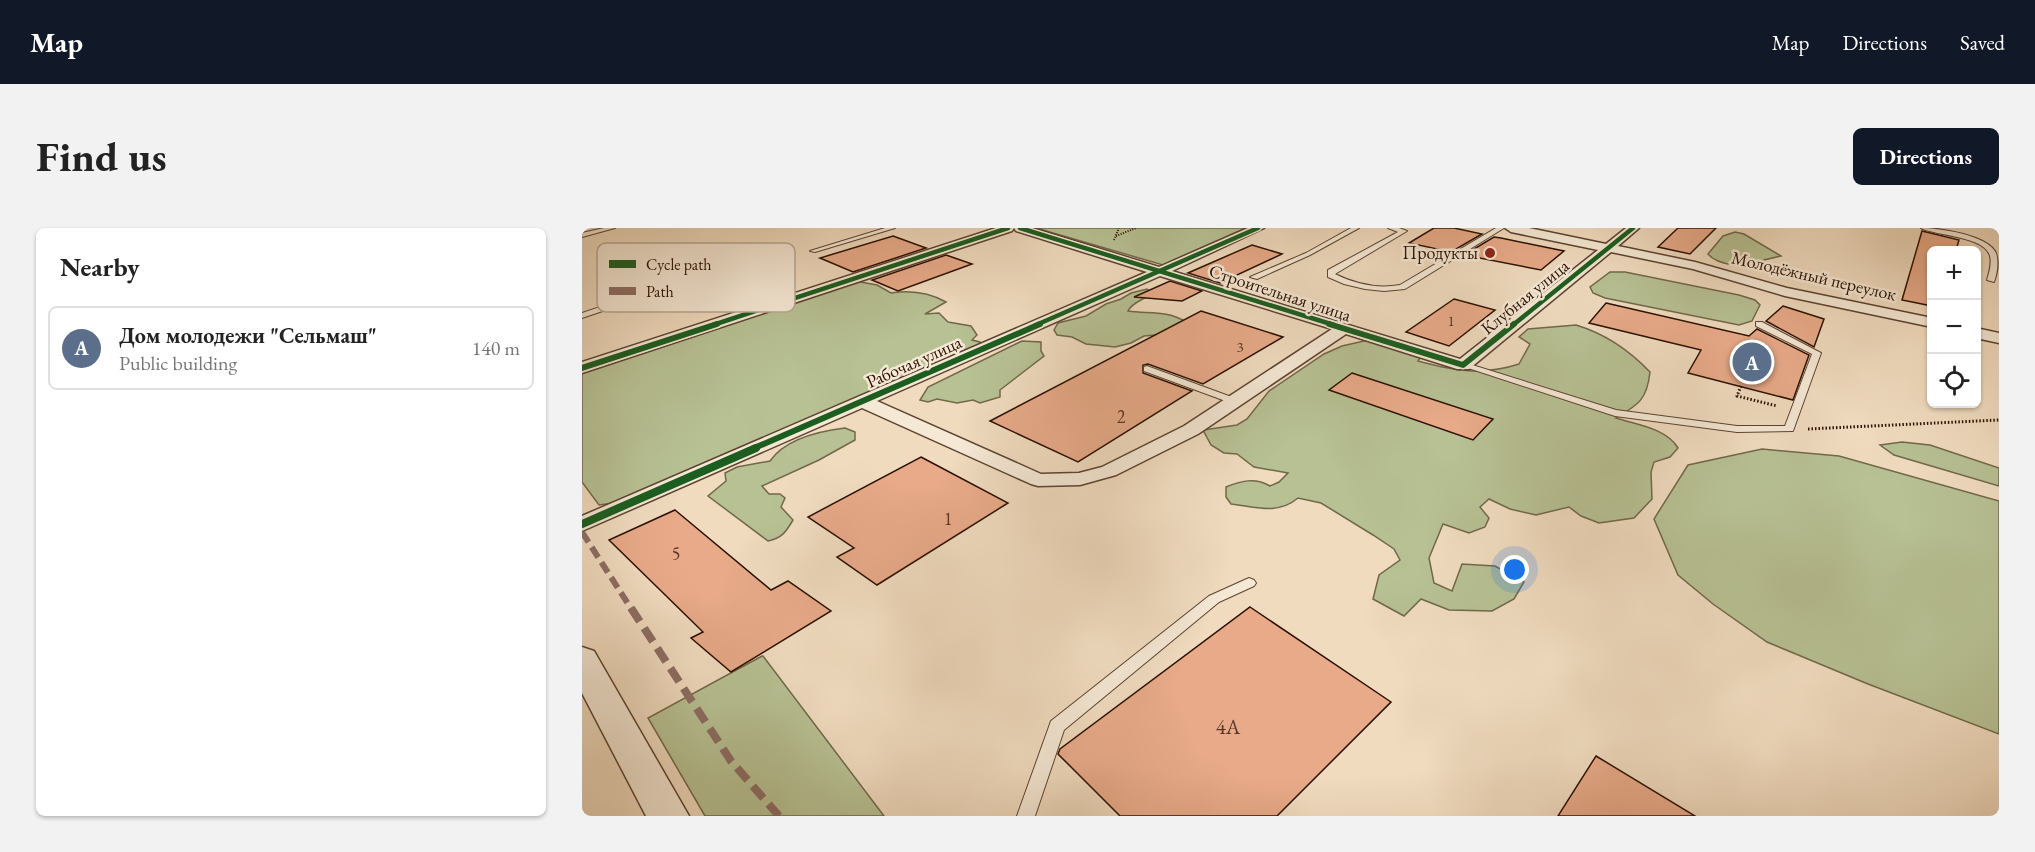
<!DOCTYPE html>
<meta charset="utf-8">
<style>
body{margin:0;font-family:"EB Garamond",serif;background:#f2f2f2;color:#222}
.controls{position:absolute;right:18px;top:18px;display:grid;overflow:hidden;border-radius:9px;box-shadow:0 2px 4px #0004}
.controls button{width:54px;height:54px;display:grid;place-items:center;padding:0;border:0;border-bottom:2px solid #e0e0e0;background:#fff;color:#222;font:30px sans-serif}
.you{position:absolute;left:933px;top:342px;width:21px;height:21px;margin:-15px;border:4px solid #fff;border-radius:50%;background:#1a73e8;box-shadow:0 0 0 9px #1a73e833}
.badge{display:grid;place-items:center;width:39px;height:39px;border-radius:50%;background:#111827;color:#fff;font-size:20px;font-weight:700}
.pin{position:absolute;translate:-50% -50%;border:3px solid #fff;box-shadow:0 2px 6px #0006}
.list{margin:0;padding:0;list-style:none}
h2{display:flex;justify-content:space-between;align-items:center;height:78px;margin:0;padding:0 24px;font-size:26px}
h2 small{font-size:20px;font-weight:400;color:#767676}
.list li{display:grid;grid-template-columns:39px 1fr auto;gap:18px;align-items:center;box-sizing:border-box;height:84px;margin:0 12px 12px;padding:0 12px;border:2px solid #e0e0e0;border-radius:9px}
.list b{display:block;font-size:22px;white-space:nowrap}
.list p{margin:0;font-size:20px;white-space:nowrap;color:#767676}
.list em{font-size:20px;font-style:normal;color:#767676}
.icon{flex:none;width:33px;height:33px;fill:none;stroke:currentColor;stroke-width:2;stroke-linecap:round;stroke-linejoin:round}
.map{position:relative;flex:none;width:1417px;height:588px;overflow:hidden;border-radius:9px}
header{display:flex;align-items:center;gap:36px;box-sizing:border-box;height:84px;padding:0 30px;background:#111827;color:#fff}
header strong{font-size:28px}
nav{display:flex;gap:33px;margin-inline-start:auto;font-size:21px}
.intro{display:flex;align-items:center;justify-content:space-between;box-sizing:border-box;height:144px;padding:0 36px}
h1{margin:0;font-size:42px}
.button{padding:15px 27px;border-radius:9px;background:#111827;color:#fff;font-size:21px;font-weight:700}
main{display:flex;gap:36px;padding:0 36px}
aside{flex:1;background:#fff;border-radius:9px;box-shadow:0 2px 4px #0004}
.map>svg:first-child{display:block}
.green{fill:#b7c194;stroke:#71684a;stroke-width:1.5}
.building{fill:#e8aa89;stroke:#2b1001;stroke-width:1.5}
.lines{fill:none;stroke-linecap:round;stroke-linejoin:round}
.service-casing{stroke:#5c4330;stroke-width:2}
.minor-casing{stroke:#5c4330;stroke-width:3}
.tertiary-casing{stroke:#5c4330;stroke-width:3}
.path-far1{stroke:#2b1001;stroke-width:2;stroke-dasharray:1 1.5;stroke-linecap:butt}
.path{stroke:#2b1001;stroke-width:3;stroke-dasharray:1.5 2;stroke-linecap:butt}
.service{fill:#f5e8d5;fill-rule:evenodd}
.minor{fill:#f5e8d5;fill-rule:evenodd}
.tertiary{fill:#f5e8d5;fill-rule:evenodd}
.quiet-far1{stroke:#8d6e63;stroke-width:6;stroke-dasharray:12 6;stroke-linecap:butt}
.quiet{stroke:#8d6e63;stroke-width:8;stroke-dasharray:16 8;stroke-linecap:butt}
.cycleway-far2-casing{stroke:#f5e8d5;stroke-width:7}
.cycleway-far1-casing{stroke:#f5e8d5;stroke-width:9}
.cycleway-casing{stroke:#f5e8d5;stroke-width:11}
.cycleway-far2{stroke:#1b5e20;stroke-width:4.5}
.cycleway-far1{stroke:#1b5e20;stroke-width:6}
.cycleway{stroke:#1b5e20;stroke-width:8}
.poi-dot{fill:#8f2418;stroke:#f5e8d5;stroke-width:2}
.labels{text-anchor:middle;stroke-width:5;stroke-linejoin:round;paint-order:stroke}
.far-number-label{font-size:15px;fill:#5a3623}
.far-poi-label{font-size:18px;fill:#2b1001;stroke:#f5e8d5;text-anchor:end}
.far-street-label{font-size:18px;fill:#2b1001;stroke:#f5e8d5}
.number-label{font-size:18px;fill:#5a3623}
.near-number-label{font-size:21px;fill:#5a3623}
.key{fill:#f5e8d5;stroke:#b8a795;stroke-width:1.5}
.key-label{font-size:16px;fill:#2b1001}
</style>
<header>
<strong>Map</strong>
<nav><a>Map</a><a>Directions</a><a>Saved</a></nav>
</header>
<div class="intro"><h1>Find us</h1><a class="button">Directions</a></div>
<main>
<aside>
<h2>Nearby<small></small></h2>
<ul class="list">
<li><span class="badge" style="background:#5c6f8a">A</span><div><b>Дом молодежи &quot;Сельмаш&quot;</b><p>Public building</p></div><em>140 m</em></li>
</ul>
</aside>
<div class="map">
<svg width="1417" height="588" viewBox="0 0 1417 588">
<rect width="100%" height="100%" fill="#f0dbbf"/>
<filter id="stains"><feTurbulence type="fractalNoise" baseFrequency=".00333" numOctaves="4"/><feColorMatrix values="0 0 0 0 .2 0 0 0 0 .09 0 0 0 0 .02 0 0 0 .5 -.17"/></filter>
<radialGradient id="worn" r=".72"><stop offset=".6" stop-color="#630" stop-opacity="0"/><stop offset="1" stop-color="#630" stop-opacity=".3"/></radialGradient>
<g class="green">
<polygon points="454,0 664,0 581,37"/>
<path d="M 1153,4 L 1162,6 L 1199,28 L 1182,32 L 1180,36 C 1166,40 1136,38 1126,26 L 1141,8 Z"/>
<polygon points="1028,44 1043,44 1157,67 1173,72 1178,77 1170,93 1157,97 1023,70 1011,65 1008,59"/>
<path d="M 273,53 L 295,57 L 309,65 C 329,62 346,64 364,74 L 343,86 L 357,85 L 366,94 L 389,98 L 395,107 L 390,112 L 398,114 L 399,117 L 38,274 L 17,277 L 0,254 L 0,144 Z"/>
<path d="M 565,61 L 569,64 C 563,73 552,72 546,83 C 567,86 585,82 604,94 L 586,106 L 562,108 L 549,115 L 533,119 L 504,116 L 490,109 L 475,107 L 472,102 L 476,95 L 504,88 L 524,76 L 539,71 L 549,65 Z"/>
<path d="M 994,97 C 1024,106 1047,122 1068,144 C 1065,172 1056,177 1034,190 C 1055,197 1084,200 1096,220 L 1088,229 L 1072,234 L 1069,244 L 1070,271 L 1052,290 L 1017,295 L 999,288 L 987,279 L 954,287 L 928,281 L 907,271 L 898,279 L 907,290 L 903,299 L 887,305 L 861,296 L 847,330 L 852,355 L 870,363 L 880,336 L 913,338 L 942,354 L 932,371 L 910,383 L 867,382 L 839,371 L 822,388 L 791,371 L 797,347 L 818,332 L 812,321 L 791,307 L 739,275 L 716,270 C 696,287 673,279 649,276 L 644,269 L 644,259 C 658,253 673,249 688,258 L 697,254 L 706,245 L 672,239 L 655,226 L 642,225 L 629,217 L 621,202 L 655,197 L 665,191 L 687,163 L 742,126 L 760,118 L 795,110 L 840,127 L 836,133 C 873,143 900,148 937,136 L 948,116 L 937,109 L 946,101 Z"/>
<polygon points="440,113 459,114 459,123 462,128 418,162 418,169 398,175 391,172 375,175 355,171 346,174 338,172 346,159"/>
<path d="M 263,200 L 273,204 L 273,212 L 237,232 L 180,258 L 187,266 L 198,266 L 203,270 L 199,279 L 211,292 C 204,304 200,310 186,313 L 126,268 L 144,253 L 143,245 L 155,239 L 188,233 C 204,210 238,203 263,200 Z"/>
<polygon points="1320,214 1348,217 1417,240 1417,258 1312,227 1298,217"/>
<polygon points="1180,221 1257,228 1417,273 1417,506 1286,456 1185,414 1131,376 1096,347 1072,291 1106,237"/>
<polygon points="180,428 181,428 302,588 123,588 66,490"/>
</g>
<g class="building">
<polygon points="852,0 872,0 900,6 869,24 827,15"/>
<polygon points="1096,0 1134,0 1108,26 1076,19"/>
<polygon points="1340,3 1377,12 1374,22 1350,22 1350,78 1320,72"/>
<polygon points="311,8 344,20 271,44 238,30"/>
<polygon points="912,9 919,10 982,23 959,42 882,27"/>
<polygon points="670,17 700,26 638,55 606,45"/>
<polygon points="364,27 390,36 316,63 290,52"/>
<polygon points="588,53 620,63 600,73 552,69"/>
<polygon points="872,71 913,82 867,118 824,104"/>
<polygon points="1024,75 1167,108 1175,101 1227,127 1211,172 1106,145 1119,122 1007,95"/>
<polygon points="1201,78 1242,91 1232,119 1184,93"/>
<polygon points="619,83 701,109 621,156 566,136 561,137 561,145 610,163 496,234 408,193"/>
<polygon points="770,145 911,191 891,212 747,162"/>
<polygon points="339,229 426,275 295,357 255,329 272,320 226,289"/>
<polygon points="93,282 189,362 206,353 249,383 149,444 109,410 121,404 27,312"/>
<polygon points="668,379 809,474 695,588 538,588 476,526 478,521"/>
<polygon points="1014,528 1113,588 976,588"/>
</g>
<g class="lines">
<g class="service-casing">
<g id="service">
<polygon points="22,0 33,0 0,9 0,5"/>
<polygon points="303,0 313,0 233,24 228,23"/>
<polygon points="769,0 777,0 728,27 675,51 668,49 724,25"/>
<path d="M 806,0 L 817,0 L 825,3 L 753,46 C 773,56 795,61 818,57 L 914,0 L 922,0 L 823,61 L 802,63 L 783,61 L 762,56 L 746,49 L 746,42 L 816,4 Z"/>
<path d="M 1339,0 C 1357,0 1406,7 1414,25 C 1417,34 1415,46 1412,54 L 1405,52 C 1407,45 1410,36 1408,28 C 1403,8 1354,8 1339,0 Z"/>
<polygon points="137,39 144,41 0,90 0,85"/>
<polygon points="1174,94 1180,94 1239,125 1211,203 1155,204 1033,188 877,137 878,135 884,135 1034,182 1155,198 1203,198 1230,126 1174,98"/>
<polygon points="565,138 655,171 657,173 655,175 649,175 562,143 562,139"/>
<polygon points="667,350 672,352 674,355 672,358 637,374 482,502 453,588 435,588 469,493 627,368"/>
</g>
</g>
<g class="minor-casing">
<g id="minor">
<polygon points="414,0 432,0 430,3 0,145 0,134"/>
<path d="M 432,0 L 450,0 L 577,39 L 666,0 L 682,0 L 590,43 L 878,131 L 1016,22 L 929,4 L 923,0 L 947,0 L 1024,16 L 1044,0 L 1057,0 L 1036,18 L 1113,34 L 1205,60 L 1350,90 L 1350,99 L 1203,68 L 1111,41 L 1029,24 L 887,141 L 875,141 L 764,106 L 616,206 L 534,247 L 498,257 L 456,258 L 449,256 L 280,180 L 0,303 L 0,288 L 565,44 L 434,3 ZM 578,48 L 750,101 L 602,198 L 520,239 L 497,245 L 459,246 L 295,173 Z"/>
<polygon points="1394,100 1417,105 1417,115 1394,110"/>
</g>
</g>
<g class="tertiary-casing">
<polygon id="tertiary" points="0,419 12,423 107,588 64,588 0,465"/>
</g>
<g class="path-far1">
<polyline points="534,8 554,0"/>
<polyline points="532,12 537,0"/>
</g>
<g class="path">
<polyline points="1159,158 1155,168 1195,178"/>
<polyline points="1226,201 1417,192"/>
</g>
<use href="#service" class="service"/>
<use href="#minor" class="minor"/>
<use href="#tertiary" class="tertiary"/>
<polyline class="quiet-far1" points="0,304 50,382"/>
<polyline class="quiet" points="49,380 149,533 197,588"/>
<g class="cycleway-far2-casing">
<g id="cycleway-far2">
<polyline points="438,0 752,97"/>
<polyline points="131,97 426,0"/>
<polyline points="454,97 676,0"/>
<polyline points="931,97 1051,0"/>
</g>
</g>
<g class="cycleway-far1-casing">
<g id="cycleway-far1">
<polyline points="747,96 881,137 932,96"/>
<polyline points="0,140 135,96"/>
<polyline points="170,221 458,96"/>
</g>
</g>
<g class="cycleway-casing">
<polyline id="cycleway" points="0,296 174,220"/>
</g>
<use href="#cycleway-far2" class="cycleway-far2"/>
<use href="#cycleway-far1" class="cycleway-far1"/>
<use href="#cycleway" class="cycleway"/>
</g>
<circle class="poi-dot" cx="908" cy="25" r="6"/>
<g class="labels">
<g class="far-number-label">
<text x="869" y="98">1</text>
<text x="658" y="124">3</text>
</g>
<g class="far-poi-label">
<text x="896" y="31">Продукты</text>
</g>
<g class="far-street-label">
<text transform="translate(1232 48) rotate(13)" y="6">Молодёжный переулок</text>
<text transform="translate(698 65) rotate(18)" y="6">Строительная улица</text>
<text transform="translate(943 69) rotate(-39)" y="6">Клубная улица</text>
<text transform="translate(332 134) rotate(-24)" y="6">Рабочая улица</text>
</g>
<g class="number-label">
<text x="539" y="195">2</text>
<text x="366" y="297">1</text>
<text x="94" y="332">5</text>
</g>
<g class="near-number-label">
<text x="646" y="506">4А</text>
</g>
</g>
<rect x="15" y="15" width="198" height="69" rx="9" class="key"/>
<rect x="27" y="32" width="27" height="8" fill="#1b5e20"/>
<rect x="27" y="59" width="27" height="8" fill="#8d6e63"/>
<g class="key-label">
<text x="64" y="42">Cycle path</text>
<text x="64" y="69">Path</text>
</g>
<rect width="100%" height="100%" filter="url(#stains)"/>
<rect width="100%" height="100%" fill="url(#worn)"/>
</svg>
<div class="controls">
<button>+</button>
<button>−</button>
<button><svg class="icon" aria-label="locate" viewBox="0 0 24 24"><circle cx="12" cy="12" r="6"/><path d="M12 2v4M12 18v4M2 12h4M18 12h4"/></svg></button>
</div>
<div class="you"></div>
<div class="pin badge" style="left:1170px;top:134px;background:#5c6f8a">A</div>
</div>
</main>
